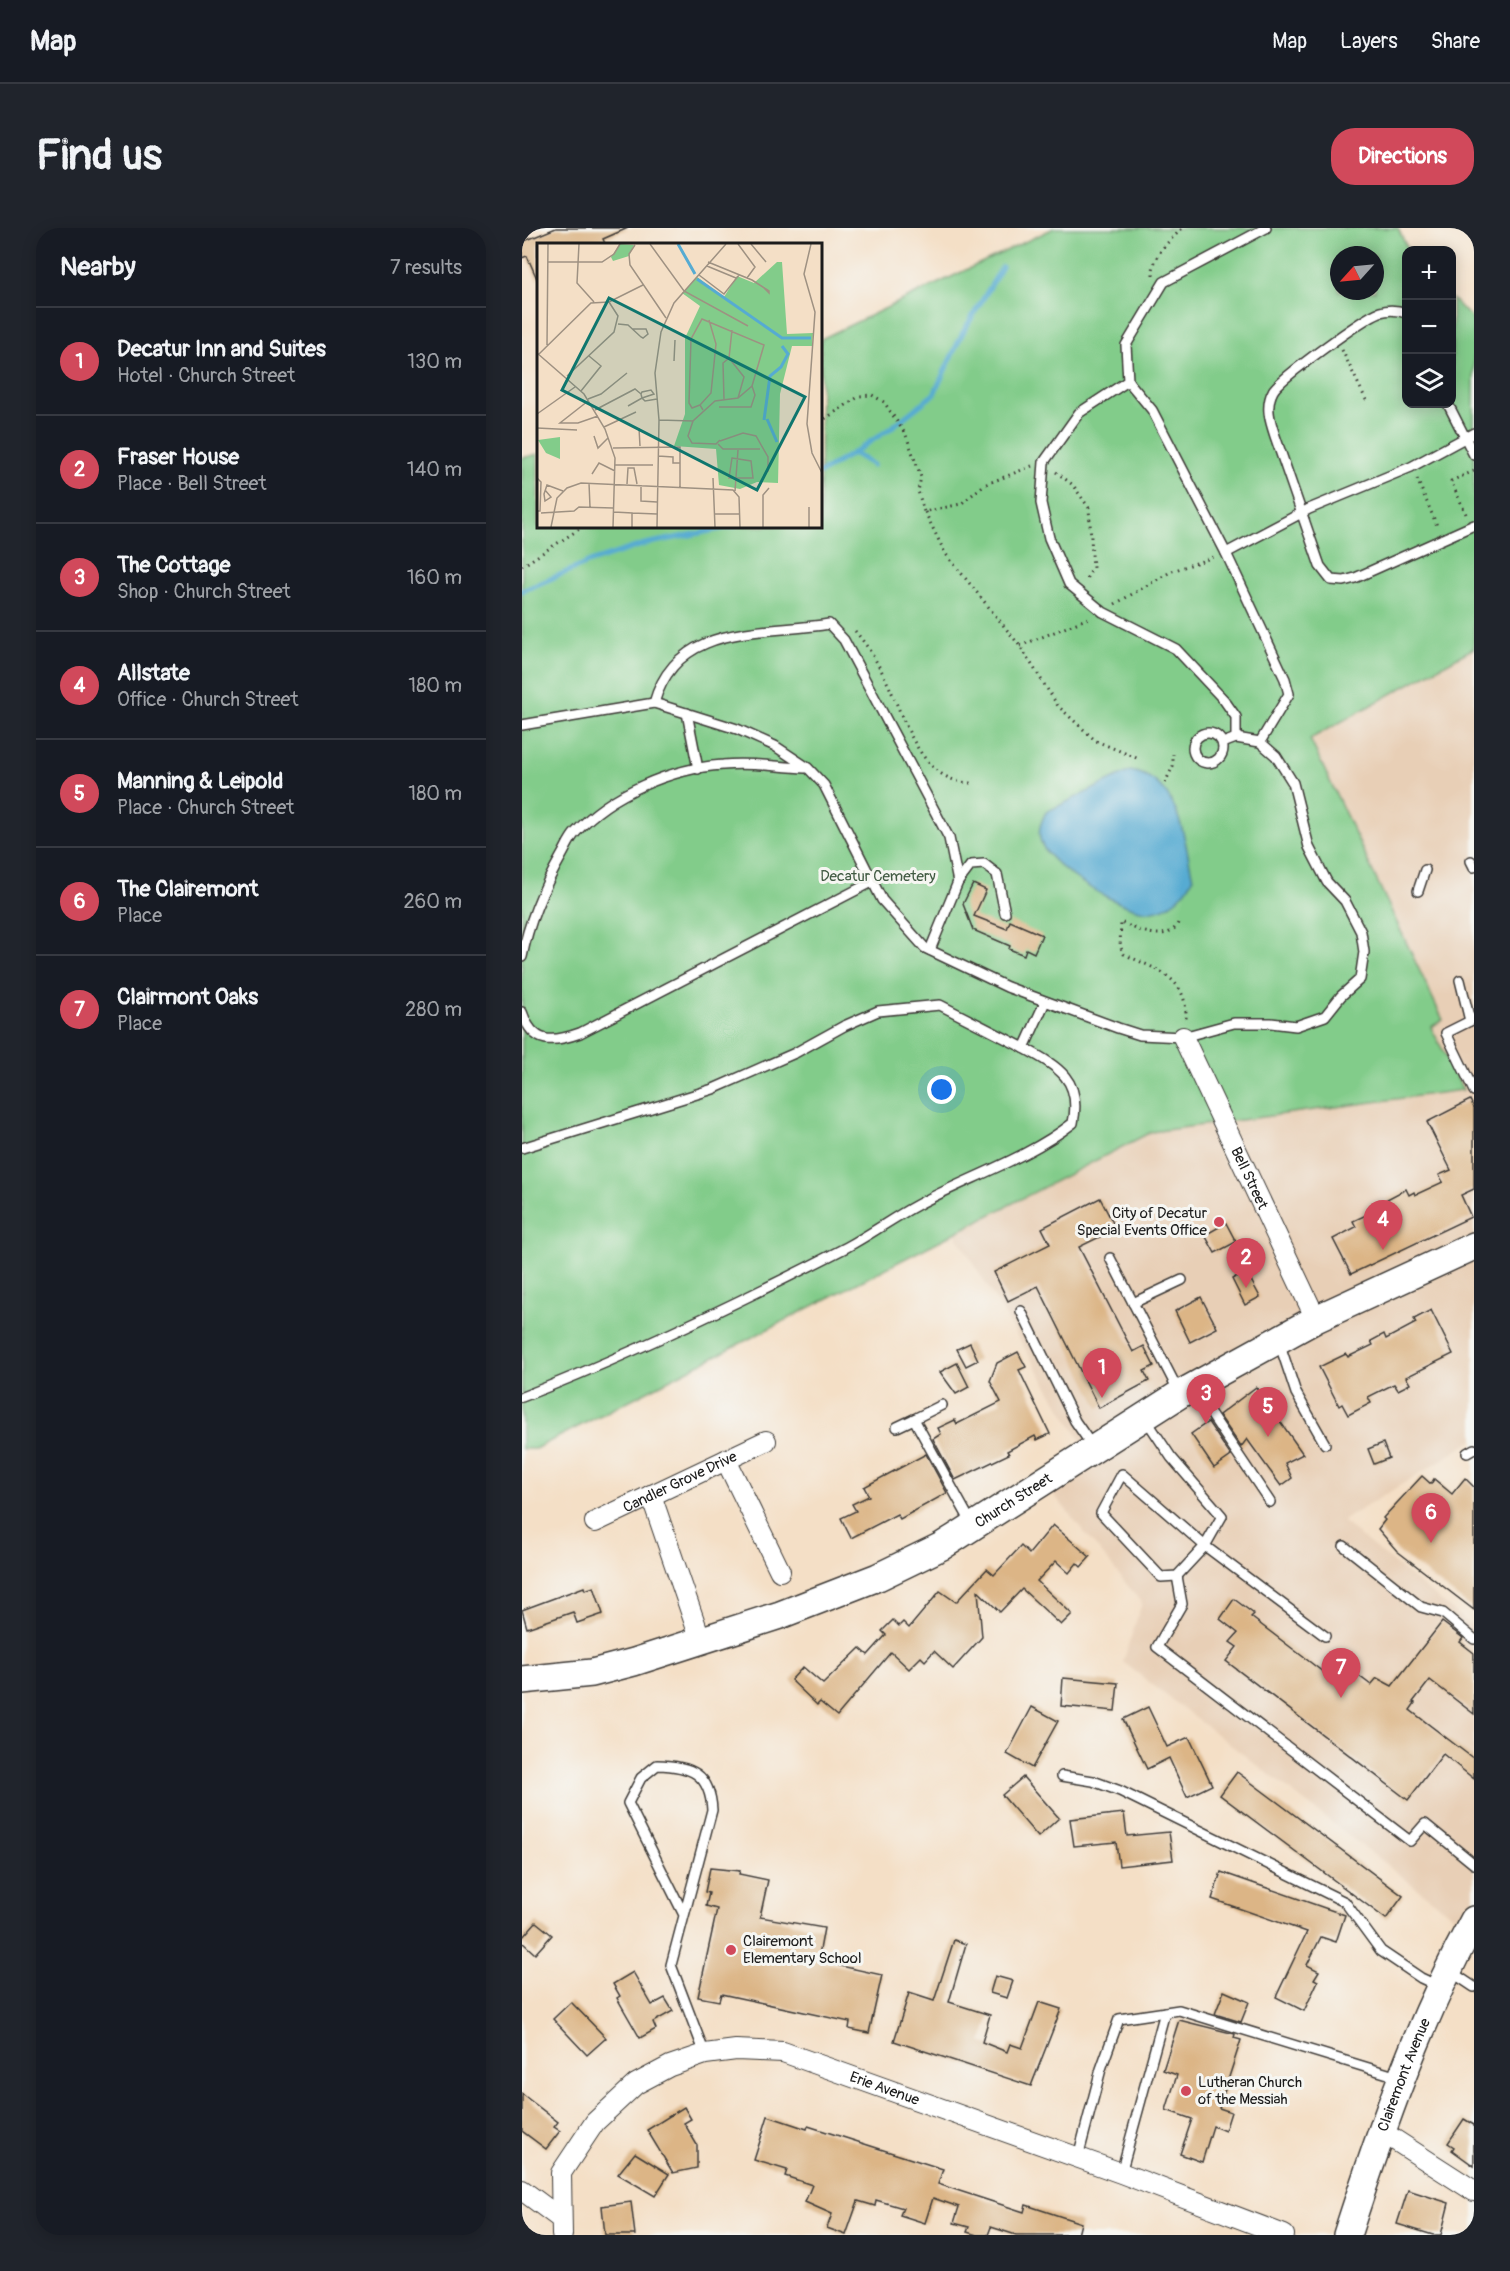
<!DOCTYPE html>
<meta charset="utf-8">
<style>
body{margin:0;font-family:Pangolin,sans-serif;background:#20242c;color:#f1f3f6}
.controls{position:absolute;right:18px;top:18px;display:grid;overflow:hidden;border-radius:12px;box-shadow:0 3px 15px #0003}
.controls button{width:54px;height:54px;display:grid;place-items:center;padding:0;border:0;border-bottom:2px solid #363941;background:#171b24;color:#f1f3f6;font:30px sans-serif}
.compass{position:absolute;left:808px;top:18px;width:54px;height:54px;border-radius:50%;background:#171b24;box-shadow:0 3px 15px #0003;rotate:243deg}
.you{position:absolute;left:420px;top:862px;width:21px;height:21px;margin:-15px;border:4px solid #fff;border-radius:50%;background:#1a73e8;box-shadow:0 0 0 9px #1a73e833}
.badge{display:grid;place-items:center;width:39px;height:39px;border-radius:50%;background:#d1495b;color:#fff;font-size:20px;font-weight:700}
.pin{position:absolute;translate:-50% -50px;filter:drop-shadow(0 2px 3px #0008)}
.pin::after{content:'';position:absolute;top:32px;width:21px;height:18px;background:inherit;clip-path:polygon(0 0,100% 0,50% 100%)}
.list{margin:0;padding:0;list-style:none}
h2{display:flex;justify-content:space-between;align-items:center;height:78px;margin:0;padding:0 24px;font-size:26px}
h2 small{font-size:20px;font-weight:400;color:#9ea1a6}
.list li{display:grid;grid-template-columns:39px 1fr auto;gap:18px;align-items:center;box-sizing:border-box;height:108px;padding:0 24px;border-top:2px solid #363941}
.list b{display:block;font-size:22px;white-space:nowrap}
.list p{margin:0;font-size:20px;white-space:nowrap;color:#9ea1a6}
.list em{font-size:20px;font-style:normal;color:#9ea1a6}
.icon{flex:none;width:33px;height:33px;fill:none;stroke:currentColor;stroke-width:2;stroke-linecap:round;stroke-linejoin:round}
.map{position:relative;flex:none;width:952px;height:2007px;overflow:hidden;border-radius:24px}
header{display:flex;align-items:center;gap:36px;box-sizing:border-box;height:84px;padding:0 30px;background:#171b24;border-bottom:2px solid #363941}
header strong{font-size:28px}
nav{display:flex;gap:33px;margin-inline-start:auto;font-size:21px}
.intro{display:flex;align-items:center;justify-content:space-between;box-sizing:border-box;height:144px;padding:0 36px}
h1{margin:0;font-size:42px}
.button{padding:15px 27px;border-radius:24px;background:#d1495b;color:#fff;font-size:21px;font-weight:700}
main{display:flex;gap:36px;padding:0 36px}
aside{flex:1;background:#171b24;border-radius:24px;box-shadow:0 3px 15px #0003}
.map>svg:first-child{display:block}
.built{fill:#e8cfb6}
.green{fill:#82cc8a;stroke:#4f7453;stroke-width:1.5;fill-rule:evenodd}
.water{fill:#56abd2;stroke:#396477;stroke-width:1.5}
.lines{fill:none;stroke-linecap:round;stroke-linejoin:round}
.stream{stroke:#56abd2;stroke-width:5}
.building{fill:#dcb586}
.service-casing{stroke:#3c3936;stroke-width:12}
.minor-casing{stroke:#3c3936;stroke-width:22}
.secondary-casing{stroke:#3c3936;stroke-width:30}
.path{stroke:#3c3936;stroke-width:3;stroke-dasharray:1.5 4.5;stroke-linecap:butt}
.service{stroke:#fff;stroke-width:9}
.minor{stroke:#fff;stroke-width:20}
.secondary{stroke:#fff;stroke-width:27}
.poi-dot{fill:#d1495b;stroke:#f6f6f2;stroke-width:2}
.labels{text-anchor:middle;stroke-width:6;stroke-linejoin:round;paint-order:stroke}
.park-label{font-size:15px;fill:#405a42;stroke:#f6f6f2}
.street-label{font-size:15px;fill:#1c1c1c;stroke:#f6f6f2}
.poi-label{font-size:15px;fill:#1c1c1c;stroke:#f6f6f2;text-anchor:start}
.inset-river{fill:none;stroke:#56abd2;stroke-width:3}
.inset-road{fill:none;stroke:#9e9182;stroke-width:1.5}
.view{fill:#0f766e;fill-opacity:0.15;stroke:#0f766e;stroke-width:3}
.inset-edge{fill:none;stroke:#1c1c1c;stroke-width:3}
</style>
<header>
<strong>Map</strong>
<nav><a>Map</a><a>Layers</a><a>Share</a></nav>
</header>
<div class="intro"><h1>Find us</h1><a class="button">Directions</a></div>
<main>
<aside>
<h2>Nearby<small>7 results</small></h2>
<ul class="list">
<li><span class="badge">1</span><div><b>Decatur Inn and Suites</b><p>Hotel · Church Street</p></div><em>130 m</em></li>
<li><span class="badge">2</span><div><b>Fraser House</b><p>Place · Bell Street</p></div><em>140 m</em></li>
<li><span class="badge">3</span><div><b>The Cottage</b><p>Shop · Church Street</p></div><em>160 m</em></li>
<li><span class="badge">4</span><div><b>Allstate</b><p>Office · Church Street</p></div><em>180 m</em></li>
<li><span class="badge">5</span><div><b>Manning &amp; Leipold</b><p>Place · Church Street</p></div><em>180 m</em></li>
<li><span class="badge">6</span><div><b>The Clairemont</b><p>Place</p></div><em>260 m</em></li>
<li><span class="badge">7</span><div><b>Clairmont Oaks</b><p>Place</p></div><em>280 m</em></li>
</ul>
</aside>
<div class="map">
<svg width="952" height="2007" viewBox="0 0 952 2007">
<rect width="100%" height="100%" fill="#f6f6f2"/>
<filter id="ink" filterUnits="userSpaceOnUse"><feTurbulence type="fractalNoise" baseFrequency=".0167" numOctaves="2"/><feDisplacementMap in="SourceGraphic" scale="12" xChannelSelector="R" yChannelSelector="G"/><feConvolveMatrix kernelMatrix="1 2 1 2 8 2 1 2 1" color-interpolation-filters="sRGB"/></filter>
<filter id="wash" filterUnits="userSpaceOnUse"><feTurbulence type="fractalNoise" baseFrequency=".008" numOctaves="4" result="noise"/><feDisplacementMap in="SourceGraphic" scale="24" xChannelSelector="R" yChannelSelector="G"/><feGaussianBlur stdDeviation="1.35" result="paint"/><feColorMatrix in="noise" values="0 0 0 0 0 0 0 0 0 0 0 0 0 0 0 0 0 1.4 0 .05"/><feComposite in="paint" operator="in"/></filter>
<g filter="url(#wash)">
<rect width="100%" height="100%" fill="#f4dfc6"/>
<polygon class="built" points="952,420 952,1212 820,1293 952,1400 952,1704 601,1434 620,1375 519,1251 562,1218 433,1005 629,904 941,862 909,799 921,791 788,511"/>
<path class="green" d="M 532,0 L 876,0 L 886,22 L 884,176 L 930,176 L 930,71 L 952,92 L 952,420 L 788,511 L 921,792 L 909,799 L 941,862 L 629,904 L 13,1221 L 0,1221 L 0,230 L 16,226 L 16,298 L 298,298 L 299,111 ZM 817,27 L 853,27 L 853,63 L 817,63 Z"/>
<path class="water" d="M 608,543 C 657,550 662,610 671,651 C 663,666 648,682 629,683 C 603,685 527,640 519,614 C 515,603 519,594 524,584 Z"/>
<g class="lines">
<g class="stream">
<polyline points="331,225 366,202 412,166 440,106 480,39"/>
<polyline points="298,245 331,225 351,237"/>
<polyline points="0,363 68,334 123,316 213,298"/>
</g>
</g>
<g id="blocks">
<g class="building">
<polygon points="34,0 106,0 81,11 83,16 16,16 16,53 5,28 0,30 0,14"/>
<polygon points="451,656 464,662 452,688 485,701 488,693 520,707 512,725 504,721 502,727 487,721 488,718 451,702 441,676"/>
<polygon points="948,872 952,880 952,961 939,967 949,989 829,1046 811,1011 834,999 831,993 868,976 865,971 884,961 887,967 892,964 893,967 921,954 917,947 929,942 905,894"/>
<polygon points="578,970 594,1001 557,1019 611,1124 622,1118 632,1138 622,1143 627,1153 577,1180 516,1058 486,1073 472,1044 528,1016 520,1000"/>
<polygon points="704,995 714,1014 693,1025 683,1007"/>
<polygon points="724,1043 738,1069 723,1077 710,1051"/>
<polygon points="679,1069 695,1100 668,1114 653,1083"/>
<polygon points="909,1082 931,1126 884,1149 888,1156 876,1162 872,1156 846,1169 849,1175 826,1187 820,1176 817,1178 797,1139 824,1126 826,1129 851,1117 849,1113 862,1106 864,1111 894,1095 892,1091"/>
<polygon points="448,1115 456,1132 444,1138 435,1121"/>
<polygon points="496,1124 504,1139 497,1142 528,1206 515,1212 513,1208 485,1223 487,1226 433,1252 411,1211 419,1206 416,1200 433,1192 435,1196 479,1174 468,1153 475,1135"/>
<polygon points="435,1135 447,1159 434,1166 418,1144"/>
<polygon points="734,1159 781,1226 763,1235 770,1250 759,1258 725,1211 719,1219 697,1187"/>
<polygon points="686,1194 709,1228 692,1240 669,1206"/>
<polygon points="861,1215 867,1230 852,1236 846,1221"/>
<polygon points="404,1226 425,1265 378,1291 375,1286 329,1310 319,1290 334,1283 330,1276 347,1268 342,1259"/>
<polygon points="900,1248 909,1256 912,1251 930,1266 943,1250 952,1259 952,1382 875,1323 856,1301 863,1292 861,1290"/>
<polygon points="531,1297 568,1329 559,1339 555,1335 547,1345 534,1333 515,1353 550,1386 539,1397 500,1361 478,1384 456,1363 460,1409 431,1441 412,1423 403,1433 399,1429 387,1441 369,1424 315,1488 298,1474 295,1477 269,1452 281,1439 301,1456 338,1420 346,1427 364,1407 360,1403 371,1392 377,1398 381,1394 387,1400 418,1363 434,1374 465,1341 472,1347 499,1318 507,1326"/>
<polygon points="62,1359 63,1362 72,1359 81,1386 55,1395 51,1384 5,1400 0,1382"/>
<polygon points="712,1371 732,1386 729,1389 818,1457 829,1442 849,1457 855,1450 870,1458 920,1394 941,1410 938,1414 952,1425 952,1486 908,1452 891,1474 893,1475 888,1482 952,1531 952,1551 921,1526 886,1572 704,1433 715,1419 708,1414 716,1405 698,1391"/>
<polygon points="541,1450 596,1455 593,1483 539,1478"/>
<polygon points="510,1479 536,1493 510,1540 485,1526"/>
<polygon points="626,1479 645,1519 667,1509 690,1557 665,1569 647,1530 625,1541 601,1491"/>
<polygon points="715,1544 881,1668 864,1691 698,1567"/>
<polygon points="501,1549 537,1590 516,1609 480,1567"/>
<polygon points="602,1585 605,1608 647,1604 651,1632 597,1638 594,1614 552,1618 548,1591"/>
<polygon points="188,1640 218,1643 217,1646 246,1652 238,1689 302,1700 296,1733 360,1747 347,1805 327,1801 328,1794 199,1766 197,1773 176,1769 195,1681 184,1678 187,1665 183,1664"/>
<polygon points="699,1644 823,1687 814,1714 799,1709 785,1737 797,1743 792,1751 796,1753 782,1783 754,1769 785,1704 690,1671"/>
<polygon points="14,1694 30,1707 13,1726 0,1714 0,1710"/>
<polygon points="432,1712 444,1716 427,1774 468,1787 460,1814 485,1824 488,1816 500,1820 517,1774 539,1781 509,1858 372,1813 387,1765 412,1773"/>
<polygon points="111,1744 130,1777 143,1770 151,1783 131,1794 134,1801 118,1810 95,1770 98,1768 91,1756"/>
<polygon points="473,1748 491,1753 485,1770 468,1765"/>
<polygon points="702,1763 727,1774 719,1794 693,1786"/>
<polygon points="49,1774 84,1810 65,1827 31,1791"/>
<polygon points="657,1792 713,1806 712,1810 719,1812 697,1880 709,1884 703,1903 691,1898 680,1934 658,1926 670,1891 644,1882 655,1847 641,1842"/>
<polygon points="0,1866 36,1894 32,1899 38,1903 24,1921 0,1903"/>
<polygon points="162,1879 169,1891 162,1895 175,1917 175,1940 151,1945 125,1902"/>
<polygon points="246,1888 285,1901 286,1898 421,1941 416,1956 502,1984 504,1977 559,1995 556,2007 494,2007 469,1999 466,2007 455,2007 445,2004 447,1999 432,1995 437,1979 411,1970 403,1995 378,1987 381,1980 354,1972 353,1978 336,1973 324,2007 305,2000 310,1986 283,1974 290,1957 263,1948 265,1942 232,1932"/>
<polygon points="942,1891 952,1897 952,1938 930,1922 932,1919 926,1915"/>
<polygon points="113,1925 147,1946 133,1968 96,1946"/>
<polygon points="886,1962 927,1975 919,2007 911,2007 875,1996"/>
<polygon points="109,1974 113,2007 83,2007 80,1978"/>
</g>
</g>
</g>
<g filter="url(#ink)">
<use href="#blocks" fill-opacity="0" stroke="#3c3936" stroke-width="1.5"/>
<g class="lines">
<g class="service-casing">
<g id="service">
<path d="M 884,85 C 876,82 867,81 858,84 C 843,89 757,151 751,163 C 743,178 748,193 753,208 L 798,338 L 809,352 L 822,353 L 833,350 L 952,297"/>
<polyline points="606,153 630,182 704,325 763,451 767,466 738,514"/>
<polyline points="926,176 952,227"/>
<polyline points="704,325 787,281 889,239 952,205"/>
<path d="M 132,475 C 155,393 241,407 307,396 L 322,412 L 427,610 L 436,654"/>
<polyline points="165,485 176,541"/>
<polyline points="0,497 132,475 215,501 253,518 286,540 302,557 360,672 403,720 485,759 596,800 618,807 661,809 712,795 749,795 774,798 803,788 819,768 838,751 842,724 839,704 823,673 805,654 787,619 771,555 754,528 738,514 714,510 701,515"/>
<circle cx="686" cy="520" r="15"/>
<polyline points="714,510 714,489 702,472 654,421 581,384 547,356 527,310 519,275 522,234 557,185 606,153 604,117 642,54 744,0"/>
<polyline points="949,633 952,639"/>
<polyline points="896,663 903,642"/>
<polyline points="408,722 436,654 449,637 462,636 475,646 483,685"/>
<path d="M 0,729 C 7,692 21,660 40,627 C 44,620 48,610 54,604 C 88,566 150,540 201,537 C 228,534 256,539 283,540"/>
<polyline points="938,752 948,793"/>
<path d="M 0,784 C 11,817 30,815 58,805 L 350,654"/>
<polyline points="952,791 924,805 952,863"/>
<polyline points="0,920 191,861 273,825 322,798 356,783 418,777 502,820"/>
<polyline points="588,1030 657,1164"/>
<polyline points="611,1075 660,1052"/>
<polyline points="499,1083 553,1193 571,1219"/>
<polyline points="757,1114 774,1165 803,1216"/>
<polyline points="672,1161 748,1274"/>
<path d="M 0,1169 C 111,1126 220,1073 325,1019 C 349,1006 371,990 395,977 C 447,949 505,931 551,895 C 560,852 537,839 502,820 L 523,774"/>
<polyline points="420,1177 392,1191 450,1296"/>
<polyline points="623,1190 649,1229 700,1288 683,1318 655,1348 639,1349 579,1285 600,1246 683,1318 803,1408"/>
<polyline points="375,1199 392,1191"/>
<polyline points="945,1225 952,1221"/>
<polyline points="822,1318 899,1379 921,1385 952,1411"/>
<polyline points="655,1348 660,1376 635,1419 888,1613 903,1596 952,1636"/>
<polyline points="540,1548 571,1553 598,1563 823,1674 859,1723 899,1750 916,1758"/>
<path d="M 162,1687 L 106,1575 L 119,1550 L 135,1537 C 169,1538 188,1545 190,1582 L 149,1737 L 183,1826"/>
<polyline points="928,1743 952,1759"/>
<polyline points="556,1929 579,1841 597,1791 657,1782 876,1849"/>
<polyline points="599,1945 643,1784"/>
</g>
</g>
<g class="minor-casing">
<g id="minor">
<path id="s1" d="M 661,809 L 794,1091"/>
<polyline points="204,1232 258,1343"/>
<polyline points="129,1267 179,1413"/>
<path id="s2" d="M 73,1294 L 244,1213"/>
<polyline points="859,1903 952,1963"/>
<polyline points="0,1962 39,1991"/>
<path id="s3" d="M 40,2007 L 39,1945 L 73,1894 L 114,1856 L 148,1838 L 183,1826 L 214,1822 L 261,1824 L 599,1945 L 762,2007"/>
</g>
</g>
<g class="secondary-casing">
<g id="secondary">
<path id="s4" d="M 0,1452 L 70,1445 L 112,1434 L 258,1387 L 356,1349 L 420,1318 L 658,1166 L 794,1091 L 952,1018"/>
<path id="s5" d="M 825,2007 C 860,1899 897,1792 952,1692"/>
</g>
</g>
<g class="path">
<path d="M 631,47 C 630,27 647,13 661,0"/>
<polyline points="820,122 846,176"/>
<polyline points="298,194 338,168 350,167 362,174 384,207 399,249 396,263 402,284 439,276 462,257 510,238"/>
<polyline points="534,244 551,257 567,280 571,340 563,353"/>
<polyline points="895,251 916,300"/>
<polyline points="403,284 423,325 498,418 536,478 574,513 617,531"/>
<polyline points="944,286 929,253 952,243"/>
<polyline points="0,338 62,298"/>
<polyline points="593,376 650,343 692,329"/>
<path d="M 333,403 C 347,419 358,439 367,458 C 385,498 401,557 453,555"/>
<polyline points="498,418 569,389"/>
<polyline points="643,555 651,538 651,526"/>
<path d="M 656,695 C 647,716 614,702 599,694 L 598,718 L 602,726 C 633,742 666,747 664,792"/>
</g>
<use href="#service" class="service"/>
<use href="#minor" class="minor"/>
<use href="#secondary" class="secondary"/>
</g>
</g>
<g class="poi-dot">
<circle cx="697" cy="994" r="6"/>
<circle cx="209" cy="1722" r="6"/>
<circle cx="664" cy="1863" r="6"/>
</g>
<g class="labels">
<g class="park-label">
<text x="356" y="653">Decatur Cemetery</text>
</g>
<g class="street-label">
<text dy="5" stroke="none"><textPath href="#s1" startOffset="156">Bell Street</textPath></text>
<text dy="5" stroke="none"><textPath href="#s2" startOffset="94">Candler Grove Drive</textPath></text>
<text dy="5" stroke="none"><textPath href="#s4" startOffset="528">Church Street</textPath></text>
<text dy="5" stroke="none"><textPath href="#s5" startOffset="170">Clairemont Avenue</textPath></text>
<text dy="5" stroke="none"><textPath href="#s3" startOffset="441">Erie Avenue</textPath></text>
</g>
<g class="poi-label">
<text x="685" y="990" text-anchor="end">City of Decatur<tspan x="685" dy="17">Special Events Office</tspan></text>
<text x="221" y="1718">Clairemont<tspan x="221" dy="17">Elementary School</tspan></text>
<text x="676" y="1859">Lutheran Church<tspan x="676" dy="17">of the Messiah</tspan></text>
</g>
</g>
<g transform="translate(15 15)">
<rect width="285" height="285" fill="#f4dfc6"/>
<path d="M 83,1 L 97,2 L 92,13 L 76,18 L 74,14 ZM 240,19 L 245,19 L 250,91 L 276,90 L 275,103 L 255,103 L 243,151 L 241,240 L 220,239 L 203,246 L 182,242 L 179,206 L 137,203 L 148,171 L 148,95 L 163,63 L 145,50 L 160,34 L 187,54 L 200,33 L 217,40 ZM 23,194 L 23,216 L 9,210 L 1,197 Z" fill="#82cc8a"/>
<path class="inset-river" d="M 141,1 L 158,31M 160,36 L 245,95 L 274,95M 230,176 L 240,199M 227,177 L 233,133 L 244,124 L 251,111 L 245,103"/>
<path class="inset-road" d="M 42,1 L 40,40 L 57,59M 113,1 L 147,48 L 211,83M 201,1 L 218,24 L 210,35M 214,1 L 229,19M 274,1 L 267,31 L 278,69 L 270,181 L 275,210 L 285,230M 98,2 L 92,11 L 93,22 L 129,75M 11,19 L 65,19 L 77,11 L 83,1M 171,19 L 215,37 L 232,48 L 232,50 L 226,44M 170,23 L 199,35M 162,32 L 187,51 L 202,32M 81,81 L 91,82 L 104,94 L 106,95 L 111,91 L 109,86 L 95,86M 10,102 L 11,1M 0,110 L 47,151 L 68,186 L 78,215 L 76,284M 2,111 L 54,60 L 72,59 L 106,42M 192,115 L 207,134 L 201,155M 137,118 L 138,97M 30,133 L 77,89 L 81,73 L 72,59M 44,148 L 64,123 L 52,113M 51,156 L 64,151 L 90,130M 187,156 L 186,120 L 192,115 L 195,87M 51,158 L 23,180 L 41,180 L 61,173M 163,162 L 174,150 L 179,101 L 172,77M 91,163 L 105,155 L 117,151 L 114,147 L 105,149 L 104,151 L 105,155 L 108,158 L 120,156M 182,164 L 214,164 L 218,152 L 215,143M 58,167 L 98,146 L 104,151M 166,167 L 163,162 L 155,165 L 152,160 L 154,96 L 165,76 L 227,102 L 215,143 L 201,155 L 178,158 L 156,178 L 151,193 L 155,200 L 179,201 L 183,197M 0,171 L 38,144M 122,177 L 156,178M 67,184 L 99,169M 0,185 L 40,187M 102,185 L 103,203M 57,193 L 61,205 L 71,195M 183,198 L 206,190 L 219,193 L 231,214 L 231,229M 181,201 L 186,206 L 223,206M 76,205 L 143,204 L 143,244M 121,213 L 136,214 L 136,220 L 143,220M 195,215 L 214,218 L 216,235 L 192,235 ZM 78,222 L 116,222M 55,231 L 62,220 L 78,228M 0,235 L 4,239 L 3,268 L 0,268M 176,235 L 178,284M 52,240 L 53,264M 90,241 L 91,225 L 97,225 L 100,241M 104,242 L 104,258 L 120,259M 8,247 L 14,254 L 8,258 L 7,251 L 10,242 L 26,248M 198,248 L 201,207M 77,269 L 95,270 L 95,284M 4,270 L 37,268 L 42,264 L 76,265M 95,270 L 120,271M 178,271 L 203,271M 14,284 L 20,255 L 30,245 L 44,240 L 196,247 L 202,254 L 203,284M 120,284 L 122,177 L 118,130 L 124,89 L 137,60 L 189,1M 226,284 L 226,252 L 232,245M 272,284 L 272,264"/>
<path class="view" d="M 72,55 L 268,154 L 220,247 L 25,147 Z"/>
<rect width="285" height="285" class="inset-edge"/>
</g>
</svg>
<div class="controls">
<button>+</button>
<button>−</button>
<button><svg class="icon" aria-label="layers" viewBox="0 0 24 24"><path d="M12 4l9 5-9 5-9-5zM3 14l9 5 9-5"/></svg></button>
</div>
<svg class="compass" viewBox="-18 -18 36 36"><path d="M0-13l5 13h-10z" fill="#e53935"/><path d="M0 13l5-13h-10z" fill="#9ea1a6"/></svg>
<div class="you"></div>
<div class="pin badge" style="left:580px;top:1170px">1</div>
<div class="pin badge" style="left:724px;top:1060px">2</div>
<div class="pin badge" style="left:684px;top:1196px">3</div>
<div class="pin badge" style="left:861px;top:1022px">4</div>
<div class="pin badge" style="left:746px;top:1209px">5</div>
<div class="pin badge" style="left:909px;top:1315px">6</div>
<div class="pin badge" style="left:819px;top:1470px">7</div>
</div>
</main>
